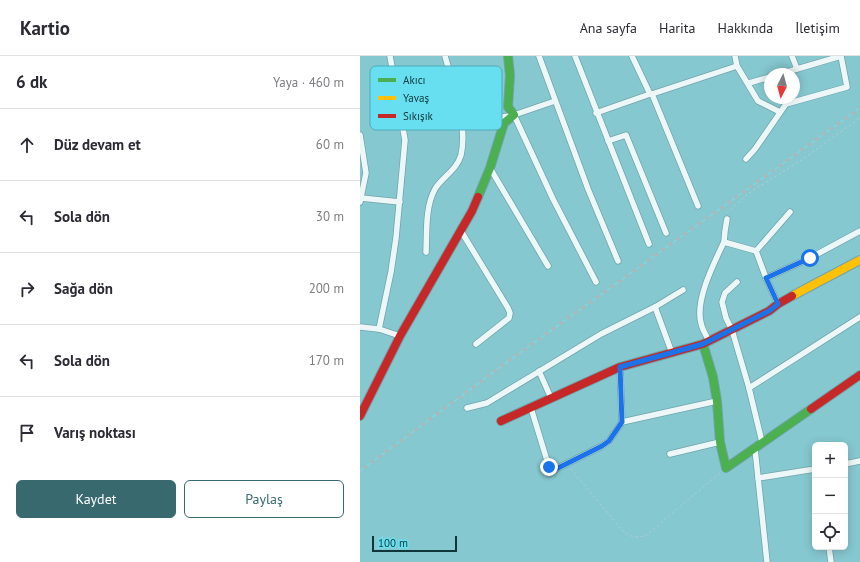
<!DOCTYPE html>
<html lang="tr">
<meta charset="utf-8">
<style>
body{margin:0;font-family:"PT Sans",sans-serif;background:#f2f2f3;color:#2b2b33}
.controls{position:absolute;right:12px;bottom:12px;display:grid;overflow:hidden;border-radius:6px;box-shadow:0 2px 10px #0003}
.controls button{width:36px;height:36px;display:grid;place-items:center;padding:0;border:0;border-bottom:1px solid #e1e1e2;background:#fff;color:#2b2b33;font:20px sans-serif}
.compass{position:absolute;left:404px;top:12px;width:36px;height:36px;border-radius:50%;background:#fff;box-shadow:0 2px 10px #0003;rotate:186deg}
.scale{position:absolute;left:12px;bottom:10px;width:85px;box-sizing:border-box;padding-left:4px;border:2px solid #0e363b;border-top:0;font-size:11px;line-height:14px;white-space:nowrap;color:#0e363b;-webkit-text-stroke:3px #67dff0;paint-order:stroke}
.stop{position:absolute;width:12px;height:12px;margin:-9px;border:3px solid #1a73e8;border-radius:50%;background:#fff}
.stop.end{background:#1a73e8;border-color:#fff;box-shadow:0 1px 4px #0008}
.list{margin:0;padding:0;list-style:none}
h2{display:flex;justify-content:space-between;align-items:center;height:52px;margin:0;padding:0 16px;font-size:17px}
h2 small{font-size:13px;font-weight:400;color:#7c7c81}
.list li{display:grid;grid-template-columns:26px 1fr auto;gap:12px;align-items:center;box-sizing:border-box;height:72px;padding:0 16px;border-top:1px solid #e1e1e2}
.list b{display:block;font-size:15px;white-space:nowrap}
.list em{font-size:13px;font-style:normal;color:#7c7c81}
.actions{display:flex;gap:8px;padding:12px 16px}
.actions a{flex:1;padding:9px 0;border:1px solid #38696f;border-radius:6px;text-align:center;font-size:14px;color:#38696f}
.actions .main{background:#38696f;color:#fff}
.icon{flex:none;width:22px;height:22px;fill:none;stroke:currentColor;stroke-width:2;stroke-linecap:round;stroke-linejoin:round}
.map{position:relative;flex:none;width:500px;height:506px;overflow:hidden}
header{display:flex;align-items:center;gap:24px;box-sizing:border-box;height:56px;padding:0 20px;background:#fff;border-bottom:1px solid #e1e1e2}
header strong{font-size:19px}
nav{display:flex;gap:22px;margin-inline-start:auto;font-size:14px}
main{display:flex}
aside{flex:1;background:#fff}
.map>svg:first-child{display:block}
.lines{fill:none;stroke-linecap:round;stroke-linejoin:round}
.street-casing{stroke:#6fa4ab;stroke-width:7}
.fast-casing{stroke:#6fa4ab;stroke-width:10}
.slow-casing{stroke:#6fa4ab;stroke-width:10}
.jam-casing{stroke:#6fa4ab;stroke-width:10}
.path{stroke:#b8cdd0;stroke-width:1;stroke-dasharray:2 3;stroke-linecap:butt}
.street{stroke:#edf7f8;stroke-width:5.5}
.fast{stroke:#4caf50;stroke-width:8}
.slow{stroke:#ffc107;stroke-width:8}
.jam{stroke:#c62828;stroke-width:8}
.rail-casing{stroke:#a8b9bc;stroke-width:3}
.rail{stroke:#67dff0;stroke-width:1.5;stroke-dasharray:4.5;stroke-linecap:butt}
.route{stroke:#1a73e8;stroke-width:5}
.key{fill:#67dff0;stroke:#4cacba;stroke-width:1}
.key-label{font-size:11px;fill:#0e363b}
</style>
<header>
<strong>Kartio</strong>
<nav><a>Ana sayfa</a><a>Harita</a><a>Hakkında</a><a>İletişim</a></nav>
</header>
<main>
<aside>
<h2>6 dk<small>Yaya · 460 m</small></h2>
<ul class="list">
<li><svg class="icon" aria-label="ahead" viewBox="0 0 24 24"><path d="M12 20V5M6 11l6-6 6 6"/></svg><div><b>Düz devam et</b></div><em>60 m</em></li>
<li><svg class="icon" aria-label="left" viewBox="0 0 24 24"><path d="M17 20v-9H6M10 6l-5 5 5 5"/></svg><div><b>Sola dön</b></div><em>30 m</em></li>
<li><svg class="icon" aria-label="right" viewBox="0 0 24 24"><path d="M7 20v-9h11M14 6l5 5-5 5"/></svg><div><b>Sağa dön</b></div><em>200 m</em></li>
<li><svg class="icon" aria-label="left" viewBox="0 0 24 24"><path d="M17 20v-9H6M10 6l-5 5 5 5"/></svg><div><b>Sola dön</b></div><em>170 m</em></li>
<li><svg class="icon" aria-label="arrive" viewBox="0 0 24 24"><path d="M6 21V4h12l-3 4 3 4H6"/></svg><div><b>Varış noktası</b></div></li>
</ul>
<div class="actions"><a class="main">Kaydet</a><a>Paylaş</a></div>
</aside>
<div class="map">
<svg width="500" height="506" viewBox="0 0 500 506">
<rect width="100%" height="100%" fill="#86c8d0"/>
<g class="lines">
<g class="street-casing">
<g id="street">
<polyline points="179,0 228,133 258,205"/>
<polyline points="215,0 289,188"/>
<polyline points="272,0 290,38 292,38 338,150"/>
<polyline points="375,0 377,10 398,45 420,56"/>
<polyline points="432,0 437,13"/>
<polyline points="420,18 481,0"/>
<polyline points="389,27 410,21"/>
<polyline points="292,38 377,10"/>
<polyline points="236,57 290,38"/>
<polyline points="154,59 193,143 236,226"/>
<polyline points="101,68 154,59 195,45"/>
<polyline points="0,79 6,117 0,146"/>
<polyline points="248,85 266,79 306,177"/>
<polyline points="386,103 395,93 426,48 487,31 481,0"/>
<polyline points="130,112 188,210"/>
<polyline points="1,142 40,146"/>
<polyline points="367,163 365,175 364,186 396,195 406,222 418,248"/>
<polyline points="101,175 148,252 150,257 149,262 116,288"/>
<polyline points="396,195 430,156"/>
<path d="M 66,196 C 67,176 65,151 75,133 C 82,121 97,114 101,99 C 108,70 93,29 85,0"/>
<polyline points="406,222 450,202 500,175"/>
<polyline points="377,226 365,237 362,246 366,262 372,274 389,332"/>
<polyline points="295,251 312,297"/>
<polyline points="0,271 19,273 40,280"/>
<polyline points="19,273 31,216 36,182 45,84 30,0"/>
<path d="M 349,285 C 346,279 342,273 341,267 C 335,244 354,207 364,186"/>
<polyline points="260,311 262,366"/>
<polyline points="179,315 191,342"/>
<polyline points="107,352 127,347 241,278 295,251 323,234"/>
<polyline points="171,352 189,411 194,414 242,390 249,385 262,366 357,345"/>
<polyline points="402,386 389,332 500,261"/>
<polyline points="395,393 407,506"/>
<polyline points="310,398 360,386"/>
<polyline points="485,408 500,405"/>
<polyline points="398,422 455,413"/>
<polyline points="469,491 471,506"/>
</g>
</g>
<g class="fast-casing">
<g id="fast">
<polyline points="118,141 130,112 144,67 154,59 148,51 150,19 148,0"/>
<polyline points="343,288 353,321 357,345 360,386 366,412 451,353"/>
</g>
</g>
<g class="slow-casing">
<polyline id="slow" points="432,240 500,204"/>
</g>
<g class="jam-casing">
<g id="jam">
<polyline points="451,353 500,319"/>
<polyline points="0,360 40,280 112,155 118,141"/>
<polyline points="141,365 260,311 343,288 409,255 418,248 432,240"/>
</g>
</g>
<g class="path">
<polyline points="367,157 389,137 443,103 500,62"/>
<path d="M 211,413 L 261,473 C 271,481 272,482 285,480 L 361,416"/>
</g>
<use href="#street" class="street"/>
<use href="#fast" class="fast"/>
<use href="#slow" class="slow"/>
<use href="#jam" class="jam"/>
<g class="rail-casing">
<polyline id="rail" points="0,415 143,309 500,52"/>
</g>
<use href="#rail" class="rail"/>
</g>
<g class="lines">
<polyline class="route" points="189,411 194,414 242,390 249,385 262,366 260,311 343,288 409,255 418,248 406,222 450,202"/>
</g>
<rect x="10" y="10" width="132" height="64" rx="6" class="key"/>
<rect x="18" y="22" width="18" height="4" fill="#4caf50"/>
<rect x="18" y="40" width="18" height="4" fill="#ffc107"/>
<rect x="18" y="58" width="18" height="4" fill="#c62828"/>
<g class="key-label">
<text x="43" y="28">Akıcı</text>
<text x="43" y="46">Yavaş</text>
<text x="43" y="64">Sıkışık</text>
</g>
</svg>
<div class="controls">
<button>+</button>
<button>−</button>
<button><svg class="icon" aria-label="locate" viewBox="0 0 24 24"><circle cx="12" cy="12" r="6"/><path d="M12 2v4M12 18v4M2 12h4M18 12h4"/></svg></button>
</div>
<svg class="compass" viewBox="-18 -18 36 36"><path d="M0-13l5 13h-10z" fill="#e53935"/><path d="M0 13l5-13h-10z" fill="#7c7c81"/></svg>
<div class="scale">100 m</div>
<div class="stop" style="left:450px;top:202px"></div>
<div class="stop end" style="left:189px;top:411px"></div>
</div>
</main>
